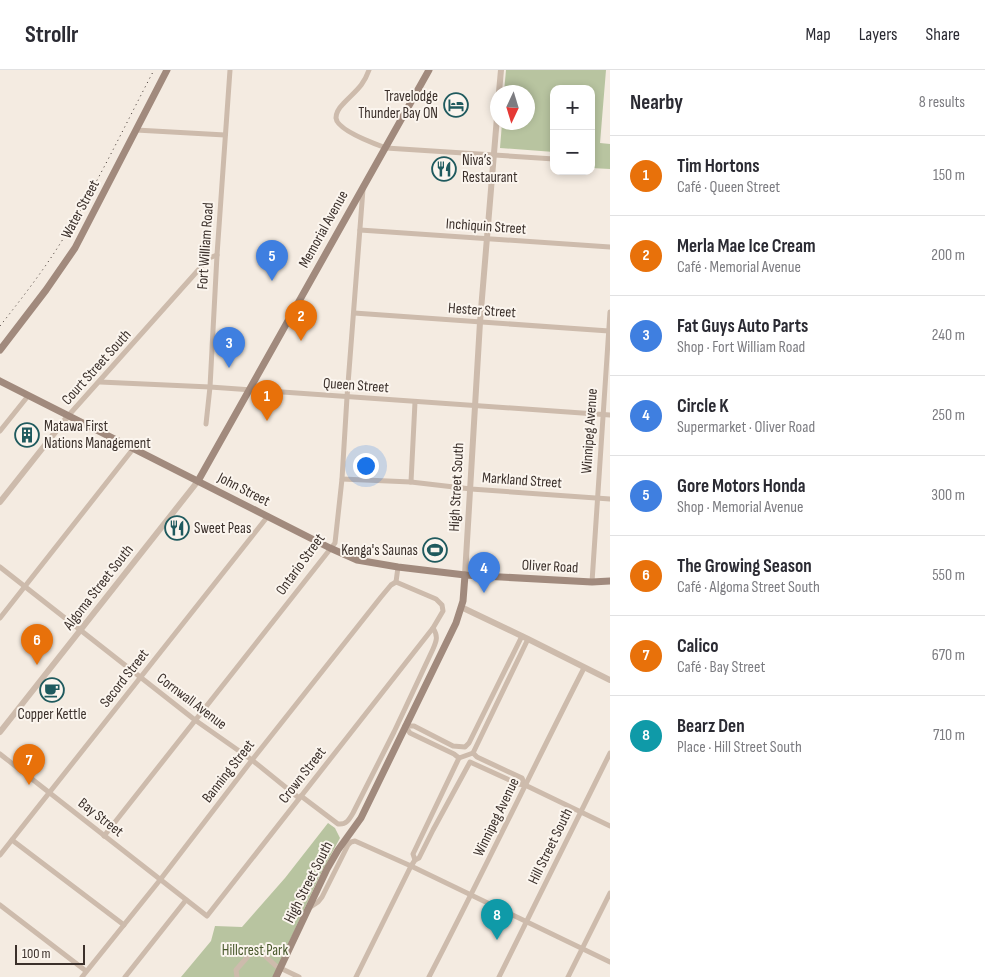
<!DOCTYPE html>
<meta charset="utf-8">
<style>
body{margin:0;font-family:"Sofia Sans Condensed",sans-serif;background:#f7f7f7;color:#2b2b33}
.controls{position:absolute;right:15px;top:15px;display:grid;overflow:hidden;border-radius:10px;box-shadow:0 2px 8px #0003}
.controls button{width:45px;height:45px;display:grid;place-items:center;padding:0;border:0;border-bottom:1px solid #e1e1e2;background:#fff;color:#2b2b33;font:25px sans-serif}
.compass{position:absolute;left:490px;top:15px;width:45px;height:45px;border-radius:50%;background:#fff;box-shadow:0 2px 8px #0003;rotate:184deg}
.scale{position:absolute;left:15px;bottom:12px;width:70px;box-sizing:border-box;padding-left:5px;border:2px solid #3b302b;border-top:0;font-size:14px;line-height:18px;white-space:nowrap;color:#3b302b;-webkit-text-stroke:4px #fbf5ee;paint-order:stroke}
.you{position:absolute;left:365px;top:395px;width:18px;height:18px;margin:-12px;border:4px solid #fff;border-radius:50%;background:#1a73e8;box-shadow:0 0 0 8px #1a73e833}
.badge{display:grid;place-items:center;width:32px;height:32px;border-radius:50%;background:#7c3aed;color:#fff;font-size:16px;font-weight:700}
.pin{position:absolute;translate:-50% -41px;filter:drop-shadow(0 1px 2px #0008)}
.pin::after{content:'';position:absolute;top:26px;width:18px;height:15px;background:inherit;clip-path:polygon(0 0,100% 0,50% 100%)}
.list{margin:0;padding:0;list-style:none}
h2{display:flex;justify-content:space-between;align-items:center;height:65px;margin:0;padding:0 20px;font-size:21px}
h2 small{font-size:16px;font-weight:400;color:#7c7c81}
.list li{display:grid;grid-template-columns:32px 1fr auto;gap:15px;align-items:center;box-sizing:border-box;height:80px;padding:0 20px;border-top:1px solid #e1e1e2}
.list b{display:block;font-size:19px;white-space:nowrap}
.list p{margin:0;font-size:16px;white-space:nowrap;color:#7c7c81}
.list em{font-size:16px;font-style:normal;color:#7c7c81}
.map{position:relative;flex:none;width:610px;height:907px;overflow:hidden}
header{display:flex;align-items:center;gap:30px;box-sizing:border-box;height:70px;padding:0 25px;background:#fff;border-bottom:1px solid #e1e1e2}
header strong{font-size:24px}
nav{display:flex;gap:28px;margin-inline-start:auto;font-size:18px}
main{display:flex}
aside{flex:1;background:#fff}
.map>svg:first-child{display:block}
.green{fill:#b8c4a0}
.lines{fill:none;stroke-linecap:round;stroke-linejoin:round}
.minor{stroke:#cdbbac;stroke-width:5}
.tertiary{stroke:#cdbbac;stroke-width:6}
.secondary{stroke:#a18a7d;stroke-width:7}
.rail{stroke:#3b302b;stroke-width:1;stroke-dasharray:1 4;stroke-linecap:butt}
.labels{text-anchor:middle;stroke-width:4;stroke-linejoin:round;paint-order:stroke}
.poi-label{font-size:15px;fill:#3b302b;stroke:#fbf5ee;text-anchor:start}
.street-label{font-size:15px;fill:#3b302b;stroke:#fbf5ee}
.park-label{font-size:15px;fill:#4a5a2e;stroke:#fbf5ee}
</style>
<header>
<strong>Strollr</strong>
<nav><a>Map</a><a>Layers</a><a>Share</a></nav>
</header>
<main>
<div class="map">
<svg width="610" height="907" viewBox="0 0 610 907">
<rect width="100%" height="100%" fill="#f4ebe1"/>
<g class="green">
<polygon points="506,0 606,0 600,73 610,74 610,99 591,98 591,19 554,19 554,82 500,78 502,53 528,52 528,22 504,22"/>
<polygon points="328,753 335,758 340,768 320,805 273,907 181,907 211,871 215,856 242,857 285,808"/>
</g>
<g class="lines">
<g class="minor">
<path d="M 369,0 C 363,17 355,21 343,34 C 340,37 336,43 336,48 C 337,60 375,74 386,78 L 554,89"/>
<polyline points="136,60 225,65"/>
<polyline points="360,160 610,177"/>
<polyline points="354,243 609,261"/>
<polyline points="100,312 210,317 610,345"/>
<polyline points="68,346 209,188 217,185"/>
<polyline points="206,354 210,317 217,185 230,0"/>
<polyline points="0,361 28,326"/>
<polyline points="342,409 411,412 471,419 610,429"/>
<polyline points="411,412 415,332"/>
<polyline points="0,497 195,650 252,690 299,728"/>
<polyline points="396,512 398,497"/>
<polyline points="592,512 610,242"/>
<polyline points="0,548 133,379"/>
<polyline points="405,656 414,656 453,676 465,677 469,673 522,566"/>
<polyline points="405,656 410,663 454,684 459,688"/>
<polyline points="0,684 207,846 433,558 443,541 442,535 436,529 396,512"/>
<polyline points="459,688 473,683"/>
<polyline points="525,715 522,708 477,687 473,683 528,569"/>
<path d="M 301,726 L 338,754 C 346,755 349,750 353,743 L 394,662 L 433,579 C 437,570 438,566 433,558"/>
<polyline points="104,766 335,473 342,409 347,327 363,119"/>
<polyline points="12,770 124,855"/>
<polyline points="0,785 268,446"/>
<polyline points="415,790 413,784 459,688"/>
<polyline points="0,835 86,901"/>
<polyline points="309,838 318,832 322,827 348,775 351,772 355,771 411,796 610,892"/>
<polyline points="82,907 160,810 252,690 381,527 391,515 396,512"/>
<polyline points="125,907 186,830"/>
<polyline points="237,907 236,900 250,884 255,881 263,884 276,896 299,907"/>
<polyline points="356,907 411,796 415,790 419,788 433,760 470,692 518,714 525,715 610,756"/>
<path d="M 429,907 C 482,805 532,700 584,598"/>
<polyline points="499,907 610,683"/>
<polyline points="568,907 610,823"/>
</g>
<g class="tertiary">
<polyline points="499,22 501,0"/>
<polyline points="0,432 68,346"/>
<polyline points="465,505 480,252 498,35"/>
<polyline points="461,537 528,569 610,610"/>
<polyline points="0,662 198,411"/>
</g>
<g class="secondary">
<polyline points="0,280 46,220 75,178 167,0"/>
<polyline points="0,311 330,478 357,490 398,497 465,505 592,512 610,511"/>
<polyline points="198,411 429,0"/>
<polyline points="276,907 327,799 338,780 361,748 456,553 463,531 465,505"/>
</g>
<path class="rail" d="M 0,256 C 22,228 44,200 63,169 C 97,115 124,57 154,0"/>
</g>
<defs>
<g id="hotel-ring" transform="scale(1.25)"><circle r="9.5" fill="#fbf5ee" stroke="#1f5a5e" stroke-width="1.5"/><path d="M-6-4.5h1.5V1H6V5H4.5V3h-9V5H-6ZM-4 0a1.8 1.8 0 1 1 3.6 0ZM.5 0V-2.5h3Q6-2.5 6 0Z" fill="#1f5a5e"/></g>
<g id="restaurant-ring" transform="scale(1.25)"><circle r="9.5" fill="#fbf5ee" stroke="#1f5a5e" stroke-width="1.5"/><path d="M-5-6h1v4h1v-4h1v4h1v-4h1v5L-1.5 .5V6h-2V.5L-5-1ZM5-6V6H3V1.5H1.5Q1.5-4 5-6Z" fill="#1f5a5e"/></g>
<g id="building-ring" transform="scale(1.25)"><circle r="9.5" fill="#fbf5ee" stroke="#1f5a5e" stroke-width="1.5"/><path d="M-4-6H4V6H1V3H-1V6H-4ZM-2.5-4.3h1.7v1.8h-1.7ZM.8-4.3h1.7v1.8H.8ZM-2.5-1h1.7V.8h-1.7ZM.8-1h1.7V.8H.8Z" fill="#1f5a5e"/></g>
<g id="stadium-ring" transform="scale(1.25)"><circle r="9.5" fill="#fbf5ee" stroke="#1f5a5e" stroke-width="1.5"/><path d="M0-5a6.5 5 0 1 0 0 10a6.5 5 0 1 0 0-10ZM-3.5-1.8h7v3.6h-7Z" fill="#1f5a5e"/></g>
<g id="cafe-ring" transform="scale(1.25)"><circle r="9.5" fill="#fbf5ee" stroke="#1f5a5e" stroke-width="1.5"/><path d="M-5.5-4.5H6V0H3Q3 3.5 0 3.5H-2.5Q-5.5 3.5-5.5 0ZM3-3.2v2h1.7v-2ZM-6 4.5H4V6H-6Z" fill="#1f5a5e"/></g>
</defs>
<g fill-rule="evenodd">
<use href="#hotel-ring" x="456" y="35"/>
<use href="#restaurant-ring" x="444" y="99"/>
<use href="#building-ring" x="27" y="365"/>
<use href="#restaurant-ring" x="177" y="458"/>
<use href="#stadium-ring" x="435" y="480"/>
<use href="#cafe-ring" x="52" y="620"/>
</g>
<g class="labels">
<g class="poi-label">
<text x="438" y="31" text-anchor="end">Travelodge<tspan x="438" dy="17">Thunder Bay ON</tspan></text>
<text x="462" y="95">Niva’s<tspan x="462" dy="17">Restaurant</tspan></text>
<text x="44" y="361">Matawa First<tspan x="44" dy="17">Nations Management</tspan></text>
<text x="194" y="463">Sweet Peas</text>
<text x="418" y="485" text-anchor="end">Kenga's Saunas</text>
<text x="52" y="649" text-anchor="middle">Copper Kettle</text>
</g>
<g class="street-label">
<text transform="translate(80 139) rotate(-62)" y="5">Water Street</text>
<text transform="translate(486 156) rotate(4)" y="5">Inchiquin Street</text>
<text transform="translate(323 159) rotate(-61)" y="5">Memorial Avenue</text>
<text transform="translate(205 176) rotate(-86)" y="5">Fort William Road</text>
<text transform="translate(482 240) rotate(4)" y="5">Hester Street</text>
<text transform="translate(96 297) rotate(-48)" y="5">Court Street South</text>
<text transform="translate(356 315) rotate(4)" y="5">Queen Street</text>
<text transform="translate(589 361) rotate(-86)" y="5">Winnipeg Avenue</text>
<text transform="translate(522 410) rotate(4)" y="5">Markland Street</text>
<text transform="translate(456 417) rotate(-87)" y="5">High Street South</text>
<text transform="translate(244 419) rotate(27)" y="5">John Street</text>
<text transform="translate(300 494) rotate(-54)" y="5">Ontario Street</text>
<text transform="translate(550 496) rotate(3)" y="5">Oliver Road</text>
<text transform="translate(98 517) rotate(-52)" y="5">Algoma Street South</text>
<text transform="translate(124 608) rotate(-52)" y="5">Secord Street</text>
<text transform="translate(192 631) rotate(37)" y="5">Cornwall Avenue</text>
<text transform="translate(228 701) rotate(-52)" y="5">Banning Street</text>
<text transform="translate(302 705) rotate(-52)" y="5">Crown Street</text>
<text transform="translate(101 747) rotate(38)" y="5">Bay Street</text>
<text transform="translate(496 747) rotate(-64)" y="5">Winnipeg Avenue</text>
<text transform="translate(550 776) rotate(-64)" y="5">Hill Street South</text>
<text transform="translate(308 812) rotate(-63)" y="5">High Street South</text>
</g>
<g class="park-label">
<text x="255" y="885">Hillcrest Park</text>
</g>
</g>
</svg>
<div class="controls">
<button>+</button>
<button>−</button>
</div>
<svg class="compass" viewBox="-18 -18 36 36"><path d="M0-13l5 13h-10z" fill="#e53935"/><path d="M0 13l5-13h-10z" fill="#7c7c81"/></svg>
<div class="scale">100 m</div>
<div class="you"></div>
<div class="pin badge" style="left:267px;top:351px;background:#e8710a">1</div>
<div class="pin badge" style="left:301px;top:271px;background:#e8710a">2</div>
<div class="pin badge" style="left:229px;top:298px;background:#3f7fe0">3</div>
<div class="pin badge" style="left:484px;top:523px;background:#3f7fe0">4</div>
<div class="pin badge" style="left:272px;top:211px;background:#3f7fe0">5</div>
<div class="pin badge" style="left:37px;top:595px;background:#e8710a">6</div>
<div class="pin badge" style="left:29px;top:715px;background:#e8710a">7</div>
<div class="pin badge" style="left:497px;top:870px;background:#0f9aa8">8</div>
</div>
<aside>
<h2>Nearby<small>8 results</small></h2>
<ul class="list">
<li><span class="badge" style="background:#e8710a">1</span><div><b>Tim Hortons</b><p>Café · Queen Street</p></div><em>150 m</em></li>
<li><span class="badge" style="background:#e8710a">2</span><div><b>Merla Mae Ice Cream</b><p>Café · Memorial Avenue</p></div><em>200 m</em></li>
<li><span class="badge" style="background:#3f7fe0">3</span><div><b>Fat Guys Auto Parts</b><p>Shop · Fort William Road</p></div><em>240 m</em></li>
<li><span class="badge" style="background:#3f7fe0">4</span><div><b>Circle K</b><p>Supermarket · Oliver Road</p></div><em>250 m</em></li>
<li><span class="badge" style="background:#3f7fe0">5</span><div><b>Gore Motors Honda</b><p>Shop · Memorial Avenue</p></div><em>300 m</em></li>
<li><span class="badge" style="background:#e8710a">6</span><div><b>The Growing Season</b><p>Café · Algoma Street South</p></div><em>550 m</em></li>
<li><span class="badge" style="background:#e8710a">7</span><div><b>Calico</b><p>Café · Bay Street</p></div><em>670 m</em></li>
<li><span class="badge" style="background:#0f9aa8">8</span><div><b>Bearz Den</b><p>Place · Hill Street South</p></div><em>710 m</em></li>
</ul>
</aside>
</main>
